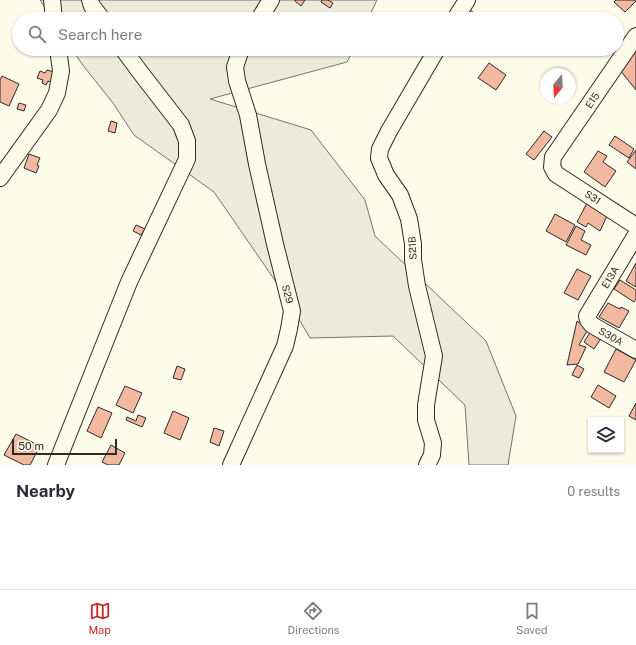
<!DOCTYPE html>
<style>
body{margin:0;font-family:"Public Sans",sans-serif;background:#f7f7f7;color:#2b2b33}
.controls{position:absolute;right:12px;bottom:12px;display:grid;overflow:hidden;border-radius:0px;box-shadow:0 1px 3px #0004}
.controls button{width:36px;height:36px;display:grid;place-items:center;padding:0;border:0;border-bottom:1px solid #e1e1e2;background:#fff;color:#2b2b33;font:20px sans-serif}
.compass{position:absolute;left:540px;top:68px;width:36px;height:36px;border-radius:50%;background:#fff;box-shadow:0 1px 3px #0004;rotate:198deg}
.scale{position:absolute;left:12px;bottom:10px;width:105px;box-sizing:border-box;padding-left:4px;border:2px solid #2b2b2b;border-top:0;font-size:11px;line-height:14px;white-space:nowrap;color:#2b2b2b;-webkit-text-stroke:3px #fdfbea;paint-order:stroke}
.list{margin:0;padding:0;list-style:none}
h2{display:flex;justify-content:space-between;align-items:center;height:52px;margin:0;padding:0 16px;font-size:17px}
h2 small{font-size:13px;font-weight:400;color:#7c7c81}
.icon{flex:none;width:22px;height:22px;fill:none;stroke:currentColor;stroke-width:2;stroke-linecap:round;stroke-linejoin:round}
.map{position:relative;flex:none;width:636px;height:465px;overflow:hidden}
.search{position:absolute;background:#fff;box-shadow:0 1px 3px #0004;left:12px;right:12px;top:12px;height:44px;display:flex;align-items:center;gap:10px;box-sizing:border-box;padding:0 14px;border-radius:22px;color:#7c7c81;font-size:15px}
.sheet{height:124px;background:#fff}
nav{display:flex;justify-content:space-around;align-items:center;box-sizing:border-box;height:56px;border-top:1px solid #e1e1e2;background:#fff;font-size:11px;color:#7c7c81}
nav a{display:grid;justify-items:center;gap:2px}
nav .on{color:#c62828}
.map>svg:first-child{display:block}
.green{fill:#ecebdb;stroke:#74746e}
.building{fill:#f2b8a0;stroke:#2b2b2b}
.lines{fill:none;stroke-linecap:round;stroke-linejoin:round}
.minor-casing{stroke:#2b2b2b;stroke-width:18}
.minor{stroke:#fdfbea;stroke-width:16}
.labels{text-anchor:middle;stroke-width:3;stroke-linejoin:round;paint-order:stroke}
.street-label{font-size:10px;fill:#2b2b2b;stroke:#fdfbea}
</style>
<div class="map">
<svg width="636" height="465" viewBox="0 0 636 465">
<rect width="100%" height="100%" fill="#fdfbea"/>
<g class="green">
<polygon points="40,0 377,0 368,19 52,19"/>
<polygon points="72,49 354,49 347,62 210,99 311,130 365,200 375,236 486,341 516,416 508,465 469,465 465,405 393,336 310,338 283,292 214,192 134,135 113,103 82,64"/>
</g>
<g class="building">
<polygon points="295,0 305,0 301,6 295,1"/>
<polygon points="322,0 328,0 333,3 330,8 321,2"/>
<polygon points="616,0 634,0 636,1 625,12 614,2"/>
<polygon points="470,10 481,18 480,19 464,19"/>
<polygon points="278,49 287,49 285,53 278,50"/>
<polygon points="635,52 636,52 636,90 620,70"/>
<polygon points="489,63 506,75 496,90 478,78"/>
<polygon points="47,70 54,72 51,82 48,81 46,85 42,83 43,80 37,78 40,71 45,73"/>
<polygon points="2,76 19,84 9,106 0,102 0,80"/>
<polygon points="19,103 26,105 24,111 17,109"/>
<polygon points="111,121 117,123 115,133 108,131"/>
<polygon points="544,131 552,137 534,160 526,154"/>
<polygon points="615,136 634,149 629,158 609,145"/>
<polygon points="636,150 636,169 627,162"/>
<polygon points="598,151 607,156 603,162 616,171 605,187 584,172"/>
<polygon points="29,154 40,158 37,165 39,166 36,173 24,168"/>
<polygon points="587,203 607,216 600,231 588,223 586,227 577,222"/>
<polygon points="555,214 575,225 566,242 546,231"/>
<polygon points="136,225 145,229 141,235 133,231"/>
<polygon points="576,226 585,231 581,240 591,245 586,255 566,245"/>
<polygon points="636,263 636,287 626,281"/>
<polygon points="577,269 591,276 578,300 564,293"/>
<polygon points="620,280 636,290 636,299 634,302 614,289"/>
<polygon points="608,303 620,309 621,307 629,311 619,328 599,317"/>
<polygon points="577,321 588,329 579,345 586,347 578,364 567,365"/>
<polygon points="591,331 602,337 594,349 584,342"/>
<polygon points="616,349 636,360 624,382 604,372"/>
<polygon points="577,365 584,369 579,378 572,375"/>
<polygon points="177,366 185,369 181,380 173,378"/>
<polygon points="598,385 616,396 609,408 591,397"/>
<polygon points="125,386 142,393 133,413 116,405"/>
<polygon points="636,403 636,420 629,416"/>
<polygon points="98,407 112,413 101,438 87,431"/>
<polygon points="173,411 189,418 180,440 164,433"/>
<polygon points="138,415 146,418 142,427 126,420 127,417 136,421"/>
<polygon points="214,428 224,431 219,446 210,442"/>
<polygon points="16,434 40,446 30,465 24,465 4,455"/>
<polygon points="111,445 125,453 119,465 108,465 102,462"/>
</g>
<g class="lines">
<g class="minor-casing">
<g id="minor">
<polyline points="52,0 54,19"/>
<polyline points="90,0 92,6 102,19"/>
<polyline points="259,19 271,0"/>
<polyline points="455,19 467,0"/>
<polyline points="636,36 553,157 552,167 556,174 636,226"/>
<polyline points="0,178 49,110 57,93 61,71 58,49"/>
<polyline points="636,235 587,316 588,320 592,325 636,350"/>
<polyline points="56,465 129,282 187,159 187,141 181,125 140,72 123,49"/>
<polyline points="231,465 285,346 289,329 292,311 275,244 257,164 248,115 237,81 235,67 241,49"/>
<polyline points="427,465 432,455 433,443 426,420 426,405 434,356 417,286 413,260 413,244 409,219 400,195 386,175 379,158 380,149 389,131 437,49"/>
</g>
</g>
<use href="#minor" class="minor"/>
</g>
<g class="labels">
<g class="street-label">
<text transform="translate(592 100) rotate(-56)" y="4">E15</text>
<text transform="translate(593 197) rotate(33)" y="4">S31</text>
<text transform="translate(412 248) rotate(-94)" y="4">S21B</text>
<text transform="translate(610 277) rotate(-59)" y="4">E13A</text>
<text transform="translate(288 294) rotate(76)" y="4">S29</text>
<text transform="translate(611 336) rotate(30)" y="4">S30A</text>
</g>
</g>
</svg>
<div class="controls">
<button><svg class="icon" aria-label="layers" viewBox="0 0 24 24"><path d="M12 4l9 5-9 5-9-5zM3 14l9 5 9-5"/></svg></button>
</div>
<svg class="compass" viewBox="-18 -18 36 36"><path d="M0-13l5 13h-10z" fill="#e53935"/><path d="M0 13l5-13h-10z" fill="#7c7c81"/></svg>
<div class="scale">50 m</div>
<div class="search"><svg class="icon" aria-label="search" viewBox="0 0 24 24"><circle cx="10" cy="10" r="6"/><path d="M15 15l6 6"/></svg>Search here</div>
</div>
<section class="sheet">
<h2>Nearby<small>0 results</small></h2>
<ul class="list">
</ul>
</section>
<nav>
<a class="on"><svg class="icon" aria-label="map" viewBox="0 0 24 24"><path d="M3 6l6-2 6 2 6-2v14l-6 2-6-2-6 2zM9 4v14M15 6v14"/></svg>Map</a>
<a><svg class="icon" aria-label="directions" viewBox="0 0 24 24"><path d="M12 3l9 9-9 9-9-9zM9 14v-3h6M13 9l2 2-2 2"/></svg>Directions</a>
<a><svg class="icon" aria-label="saved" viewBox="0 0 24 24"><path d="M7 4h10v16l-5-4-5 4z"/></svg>Saved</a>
</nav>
